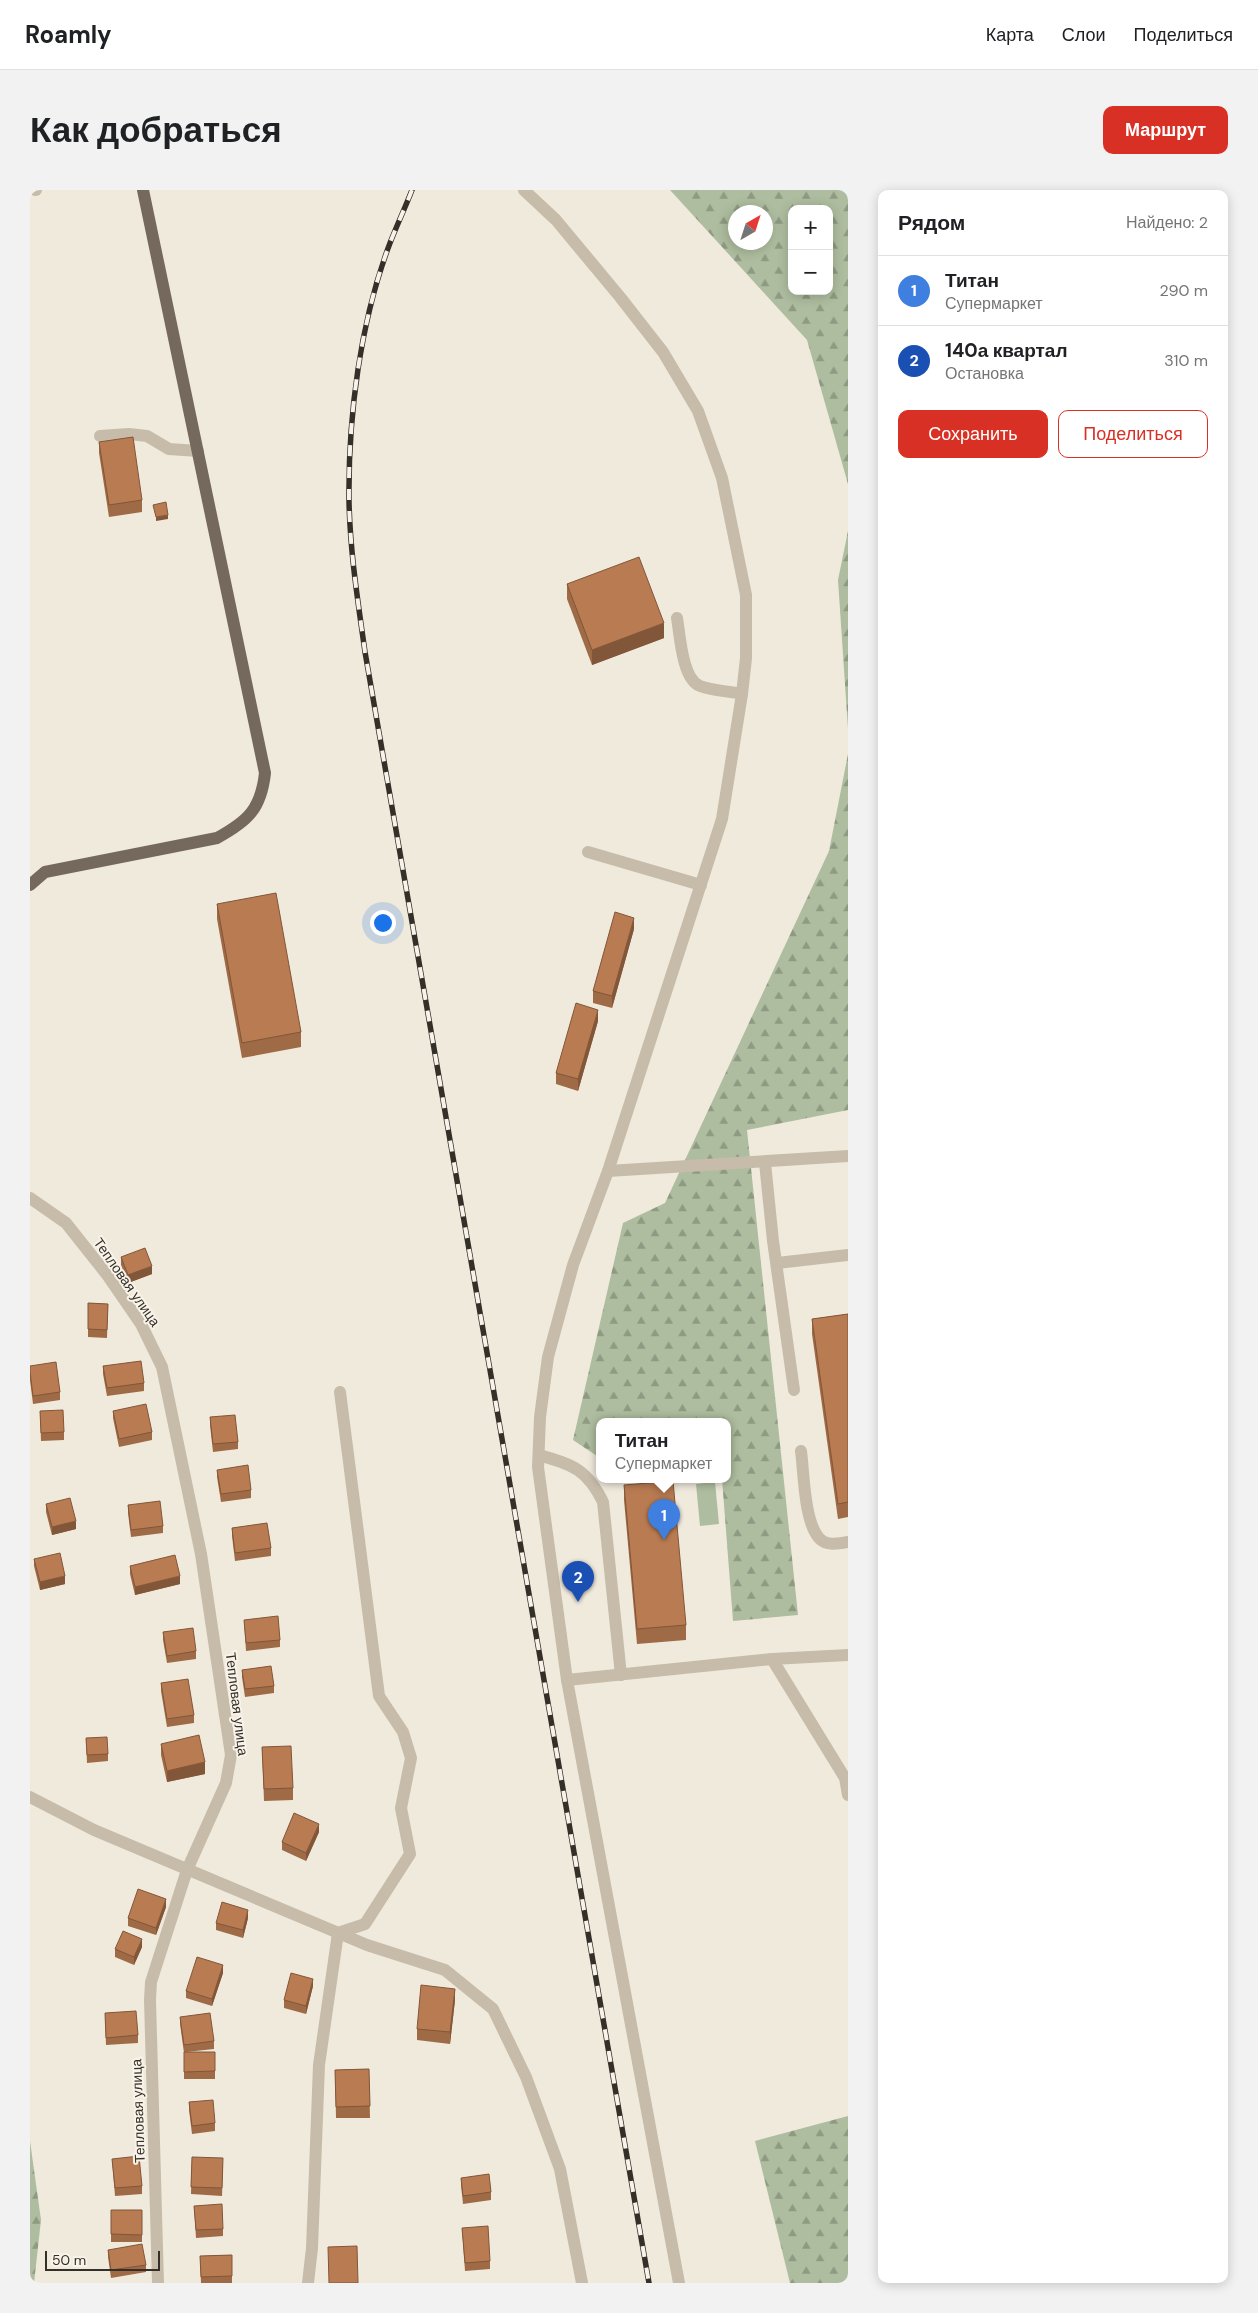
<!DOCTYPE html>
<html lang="ru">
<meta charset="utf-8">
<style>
body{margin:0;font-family:"DM Sans",sans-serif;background:#f2f2f2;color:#202124}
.controls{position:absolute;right:15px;top:15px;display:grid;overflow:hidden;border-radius:10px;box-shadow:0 2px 12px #0003}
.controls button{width:45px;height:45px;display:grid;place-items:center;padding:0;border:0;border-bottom:1px solid #e0e0e0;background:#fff;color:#202124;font:25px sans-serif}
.compass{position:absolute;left:698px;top:15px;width:45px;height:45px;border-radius:50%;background:#fff;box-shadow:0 2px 12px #0003;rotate:39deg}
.scale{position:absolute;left:15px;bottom:12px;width:115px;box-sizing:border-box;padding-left:5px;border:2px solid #352f29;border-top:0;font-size:14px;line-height:18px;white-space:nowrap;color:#352f29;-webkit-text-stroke:4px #f8f3e9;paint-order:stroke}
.you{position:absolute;left:352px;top:732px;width:18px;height:18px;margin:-12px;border:4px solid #fff;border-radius:50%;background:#1a73e8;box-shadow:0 0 0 8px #1a73e833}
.badge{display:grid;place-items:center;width:32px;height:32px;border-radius:50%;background:#d93025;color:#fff;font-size:16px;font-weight:700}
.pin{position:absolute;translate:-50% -41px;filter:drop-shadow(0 1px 2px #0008)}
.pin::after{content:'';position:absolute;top:26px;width:18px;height:15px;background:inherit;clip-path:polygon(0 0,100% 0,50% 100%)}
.popup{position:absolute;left:566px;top:1228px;width:135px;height:65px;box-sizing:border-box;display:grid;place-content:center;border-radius:10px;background:#fff;filter:drop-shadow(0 1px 4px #0005);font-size:16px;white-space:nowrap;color:#757577}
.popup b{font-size:19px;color:#202124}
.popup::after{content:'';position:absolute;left:50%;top:100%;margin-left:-10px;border:10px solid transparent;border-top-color:#fff}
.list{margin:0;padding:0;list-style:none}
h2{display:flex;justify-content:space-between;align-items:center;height:65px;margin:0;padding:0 20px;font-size:21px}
h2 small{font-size:16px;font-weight:400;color:#757577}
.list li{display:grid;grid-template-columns:32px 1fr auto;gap:15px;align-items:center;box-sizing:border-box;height:70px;padding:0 20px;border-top:1px solid #e0e0e0}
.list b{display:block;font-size:19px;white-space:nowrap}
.list p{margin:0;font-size:16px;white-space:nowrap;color:#757577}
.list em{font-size:16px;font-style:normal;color:#757577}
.actions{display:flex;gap:10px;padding:15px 20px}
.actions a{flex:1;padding:11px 0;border:1px solid #d93025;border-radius:10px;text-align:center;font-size:18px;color:#d93025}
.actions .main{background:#d93025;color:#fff}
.map{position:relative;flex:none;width:818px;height:2093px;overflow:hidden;border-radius:10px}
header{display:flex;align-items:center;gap:30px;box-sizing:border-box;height:70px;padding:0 25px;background:#fff;border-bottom:1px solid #e0e0e0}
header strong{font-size:24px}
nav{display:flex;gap:28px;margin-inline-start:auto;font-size:18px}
.intro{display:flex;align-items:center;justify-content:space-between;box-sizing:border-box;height:120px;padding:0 30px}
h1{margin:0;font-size:35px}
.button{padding:12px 22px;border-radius:10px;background:#d93025;color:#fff;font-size:18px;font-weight:700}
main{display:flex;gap:30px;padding:0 30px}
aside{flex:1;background:#fff;border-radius:10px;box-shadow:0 2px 12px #0003}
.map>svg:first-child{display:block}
.forest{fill:url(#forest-firs);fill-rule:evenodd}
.garden{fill:#aebd9f}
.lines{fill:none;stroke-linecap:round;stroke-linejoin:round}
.minor{stroke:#c7bcaa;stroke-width:12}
.major{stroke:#75685c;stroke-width:12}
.rail-casing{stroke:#352f29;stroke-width:5.5}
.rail{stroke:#f8f3e9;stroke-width:4;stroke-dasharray:11;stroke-linecap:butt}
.wall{fill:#9f6a46}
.shaded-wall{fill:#825639}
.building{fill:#b97b51;stroke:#825639}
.labels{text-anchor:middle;stroke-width:4;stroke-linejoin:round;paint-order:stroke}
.street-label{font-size:14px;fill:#352f29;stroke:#f8f3e9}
</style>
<header>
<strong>Roamly</strong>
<nav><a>Карта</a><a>Слои</a><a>Поделиться</a></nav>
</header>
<div class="intro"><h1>Как добраться</h1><a class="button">Маршрут</a></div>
<main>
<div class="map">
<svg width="818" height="2093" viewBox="0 0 818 2093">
<defs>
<pattern id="forest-firs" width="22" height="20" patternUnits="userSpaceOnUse" patternTransform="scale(1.25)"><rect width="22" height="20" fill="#aebd9f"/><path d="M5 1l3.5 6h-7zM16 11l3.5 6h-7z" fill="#8e9a82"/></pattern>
</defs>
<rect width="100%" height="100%" fill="#f0eadd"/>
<g class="forest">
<path d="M 640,0 L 818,0 L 818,294 L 777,150 ZM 762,19 L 799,19 L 799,101 L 762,101 ZM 736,22 L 736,52 L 706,52 L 706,22 Z"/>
<polygon points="818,341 818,539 808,390"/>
<polygon points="818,564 818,920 717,940 768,1425 703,1431 692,1289 698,1289 698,1231 570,1231 570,1268 543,1250 593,1033 635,1013 799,661"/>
<polygon points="818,1926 818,2093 760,2093 725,1951"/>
<polygon points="0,1951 11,2030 4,2093 0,2093"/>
</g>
<polygon class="garden" points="685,1292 689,1334 670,1336 666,1294"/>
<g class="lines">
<g class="minor">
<polyline points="5,0 6,0"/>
<polyline points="494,0 526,30 590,107 633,162 668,221 692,288 716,405 716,468 712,504 692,629 578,981 543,1075 518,1167 510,1227 508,1277 537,1490 649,2093"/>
<polyline points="70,246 99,244 117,246 139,259 168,261"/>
<path d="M 647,428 C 650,445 652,489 670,496 C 682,501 700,501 712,504"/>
<polyline points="558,662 671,695"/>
<polyline points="735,973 743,1051 764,1200"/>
<polyline points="578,981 818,966"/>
<polyline points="0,1008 36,1033 78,1086 111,1134 132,1177 171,1364 201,1565 196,1593 157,1680 121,1792 120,1810 128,2093"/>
<polyline points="747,1073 818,1065"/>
<path d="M 771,1261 C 774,1283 774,1331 789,1348 C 796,1356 808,1354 818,1352"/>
<path d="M 509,1265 C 543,1275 557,1279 573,1312 L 591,1485"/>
<polyline points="742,1469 815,1588 818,1605"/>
<polyline points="537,1490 742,1469 818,1465"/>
<polyline points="0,1607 64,1640 337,1755 415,1780 463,1819 496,1887 530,1979 552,2093"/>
<polyline points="278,2093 282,2058 289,1875 308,1743 335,1734 380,1664 371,1618 381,1568 373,1542 349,1506 310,1202"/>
</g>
<path class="major" d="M 0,695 L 15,682 L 187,648 C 218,631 231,619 235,583 L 113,0"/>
<g class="rail-casing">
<path id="rail" d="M 382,0 C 375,18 367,35 360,53 C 330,132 318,227 319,311 C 320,362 328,412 335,462 L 619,2093"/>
</g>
<use href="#rail" class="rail"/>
</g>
<g class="wall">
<polygon points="69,252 112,310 112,322 79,327 69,263"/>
<polygon points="537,394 634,448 562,475 537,409"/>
<polygon points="187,714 271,842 271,857 212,868 187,729"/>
<polygon points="604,739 582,818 563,813 563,801"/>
<polygon points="568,831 548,901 526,894 526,883"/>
<polygon points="91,1067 122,1084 98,1093 91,1075"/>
<polygon points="58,1113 78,1114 77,1148 58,1147"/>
<polygon points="818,1124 818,1327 808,1329 782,1144 782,1129"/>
<polygon points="0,1176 30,1202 30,1210 3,1214 0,1190"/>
<polygon points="73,1176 114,1193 114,1201 77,1206 73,1184"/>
<polygon points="10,1221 34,1242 34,1250 11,1251"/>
<polygon points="83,1221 122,1242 122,1250 89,1257 83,1228"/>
<polygon points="180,1227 208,1252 208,1259 183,1262 180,1235"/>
<polygon points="187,1280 221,1300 221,1308 191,1312 187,1287"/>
<polygon points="594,1295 656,1435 656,1450 607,1454 594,1310"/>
<polygon points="16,1314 46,1339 22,1345 16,1322"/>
<polygon points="98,1315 133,1336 133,1343 101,1347 98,1323"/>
<polygon points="202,1338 241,1358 241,1366 205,1371 202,1346"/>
<polygon points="4,1369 35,1394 10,1400 4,1376"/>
<polygon points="100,1376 150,1394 105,1405 100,1384"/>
<polygon points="214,1430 250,1450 250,1457 216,1461"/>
<polygon points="133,1442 166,1461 166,1469 137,1473 133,1450"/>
<polygon points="212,1480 244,1496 244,1503 215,1507 212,1487"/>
<polygon points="131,1493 164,1525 164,1533 137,1537 131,1501"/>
<polygon points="56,1548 78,1564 78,1571 57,1573"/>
<polygon points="131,1554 175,1584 137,1592 131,1565"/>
<polygon points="232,1557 263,1598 263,1610 234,1611"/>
<polygon points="289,1642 276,1671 252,1660 252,1652"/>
<polygon points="136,1717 126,1745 98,1736 98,1728"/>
<polygon points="218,1728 213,1748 186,1740 186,1733"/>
<polygon points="112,1757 104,1775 85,1767 85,1759"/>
<polygon points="193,1783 182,1816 156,1808 156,1801"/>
<polygon points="283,1796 276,1824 254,1818 254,1810"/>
<polygon points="425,1810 420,1854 387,1850 387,1839"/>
<polygon points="75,1823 108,1845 108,1853 76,1855"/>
<polygon points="150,1827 184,1851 184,1859 156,1862 185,1862 185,1889 154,1889 154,1862 154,1863 150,1834"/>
<polygon points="339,1879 340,1928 306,1928 305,1880"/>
<polygon points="159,1912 185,1933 185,1941 162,1944 159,1920"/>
<polygon points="162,1967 193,1975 192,2006 161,2004"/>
<polygon points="82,1969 112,1996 112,2004 85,2006"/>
<polygon points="431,1988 461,2002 461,2010 433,2014 431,1995"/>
<polygon points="164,2016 193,2039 193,2046 166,2048"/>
<rect x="81" y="2020" width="31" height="32"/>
<polygon points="432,2038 460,2071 460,2079 435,2081"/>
<polygon points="78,2060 116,2075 116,2082 81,2088 78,2067"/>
<polygon points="202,2065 202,2093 171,2093 170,2066"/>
</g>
<g class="shaded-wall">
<polygon points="138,325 138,329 126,331 126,327"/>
<polygon points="634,433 634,448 562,475 562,460"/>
<polygon points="604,728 604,739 582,818 582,806"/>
<polygon points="568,820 568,831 548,901 548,889"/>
<polygon points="122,1076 122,1084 98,1093 98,1085"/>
<polygon points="46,1331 46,1339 22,1345 22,1337"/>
<polygon points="35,1386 35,1394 10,1400 10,1392"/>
<polygon points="150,1386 150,1394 105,1405 105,1397"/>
<polygon points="175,1572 175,1584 137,1592 137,1581"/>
<polygon points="289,1634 289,1642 276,1671 276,1663"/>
<polygon points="136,1709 136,1717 126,1745 126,1738"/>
<polygon points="218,1720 218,1728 213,1748 213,1740"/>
<polygon points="112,1749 112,1757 104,1775 104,1767"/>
<polygon points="193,1775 193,1783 182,1816 182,1809"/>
<polygon points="283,1789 283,1796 276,1824 276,1816"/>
<polygon points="425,1799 425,1810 420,1854 420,1842"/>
</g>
<g class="building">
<polygon points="103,247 112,310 79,315 69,252"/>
<polygon points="136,312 138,325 126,327 123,315"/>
<polygon points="609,367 634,433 562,460 537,394"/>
<polygon points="246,703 271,842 212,853 187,714"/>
<polygon points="585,722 604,728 582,806 563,801"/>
<polygon points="546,813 568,820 548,889 526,883"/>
<polygon points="115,1058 122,1076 98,1085 91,1067"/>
<polygon points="58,1113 78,1114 77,1140 58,1139"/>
<polygon points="818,1124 818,1312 808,1314 782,1129"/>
<polygon points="111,1171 114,1193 77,1198 73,1176"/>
<polygon points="26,1172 30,1202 3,1206 0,1182 0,1176"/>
<polygon points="116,1214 122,1242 89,1249 83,1221"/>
<polygon points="33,1220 34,1242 11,1243 10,1221"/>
<polygon points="205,1225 208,1252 183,1254 180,1227"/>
<polygon points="218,1275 221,1300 191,1304 187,1280"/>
<polygon points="643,1291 656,1435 607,1439 594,1295"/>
<polygon points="40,1308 46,1331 22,1337 16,1314"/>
<polygon points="130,1311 133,1336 101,1340 98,1315"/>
<polygon points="237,1333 241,1358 205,1363 202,1338"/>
<polygon points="30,1363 35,1386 10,1392 4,1369"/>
<polygon points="145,1365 150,1386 105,1397 100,1376"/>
<polygon points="248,1426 250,1450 216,1453 214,1430"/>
<polygon points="163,1438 166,1461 137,1466 133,1442"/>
<polygon points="241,1476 244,1496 215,1499 212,1480"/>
<polygon points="158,1489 164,1525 137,1529 131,1493"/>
<polygon points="169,1545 175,1572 137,1581 131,1554"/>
<polygon points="77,1547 78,1564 57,1565 56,1548"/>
<polygon points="261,1556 263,1598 234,1599 232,1557"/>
<polygon points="264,1623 289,1634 276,1663 252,1652"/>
<polygon points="108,1699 136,1709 126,1738 98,1728"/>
<polygon points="192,1712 218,1720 213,1740 186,1733"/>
<polygon points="93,1741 112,1749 104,1767 85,1759"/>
<polygon points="167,1767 193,1775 182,1809 156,1801"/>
<polygon points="261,1783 283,1789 276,1816 254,1810"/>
<polygon points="391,1795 425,1799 420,1842 387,1839"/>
<polygon points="106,1821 108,1845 76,1848 75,1823"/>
<polygon points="180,1823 184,1851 154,1855 150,1827"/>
<polygon points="154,1862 185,1862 185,1881 154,1882"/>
<polygon points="339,1879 340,1916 306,1917 305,1880"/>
<polygon points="183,1910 185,1933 162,1936 159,1912"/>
<polygon points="109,1966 112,1996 85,1998 82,1969"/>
<polygon points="162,1967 193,1968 192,1998 161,1997"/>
<polygon points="459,1984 461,2002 433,2006 431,1988"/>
<polygon points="192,2014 193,2039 166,2040 164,2016"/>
<polygon points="81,2020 112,2020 112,2045 81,2044"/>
<polygon points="458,2036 460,2071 435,2073 432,2038"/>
<polygon points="112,2054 116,2075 81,2080 78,2060"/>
<polygon points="327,2056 328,2093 299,2093 298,2057"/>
<polygon points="202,2065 202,2086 171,2087 170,2066"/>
</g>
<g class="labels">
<g class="street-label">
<text transform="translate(97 1092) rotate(55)" y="5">Тепловая улица</text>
<text transform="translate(207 1514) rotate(83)" y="5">Тепловая улица</text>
<text transform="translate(108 1921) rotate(-92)" y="5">Тепловая улица</text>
</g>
</g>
</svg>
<div class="controls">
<button>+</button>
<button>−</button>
</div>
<svg class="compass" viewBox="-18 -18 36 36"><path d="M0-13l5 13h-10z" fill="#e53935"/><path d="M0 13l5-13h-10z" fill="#757577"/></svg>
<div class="scale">50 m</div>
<div class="you"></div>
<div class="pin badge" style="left:634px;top:1350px;background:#3f7fe0">1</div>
<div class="popup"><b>Титан</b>Супермаркет</div>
<div class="pin badge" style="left:548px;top:1412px;background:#1a4fb4">2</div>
</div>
<aside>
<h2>Рядом<small>Найдено: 2</small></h2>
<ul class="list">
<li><span class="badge" style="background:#3f7fe0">1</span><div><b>Титан</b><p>Супермаркет</p></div><em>290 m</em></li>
<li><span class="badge" style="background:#1a4fb4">2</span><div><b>140а квартал</b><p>Остановка</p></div><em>310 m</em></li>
</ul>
<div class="actions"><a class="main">Сохранить</a><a>Поделиться</a></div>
</aside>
</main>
